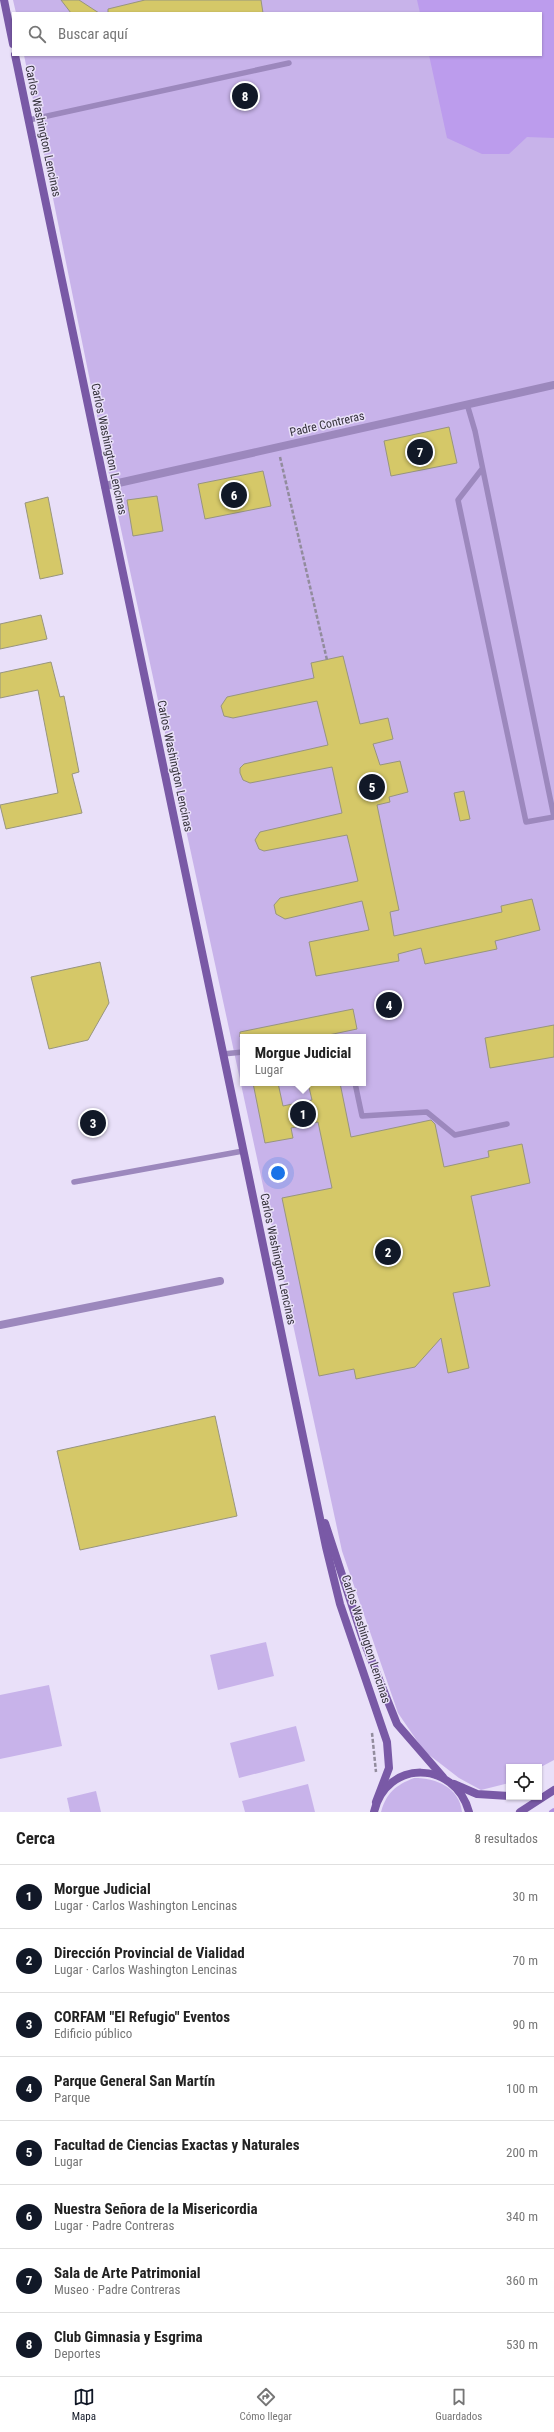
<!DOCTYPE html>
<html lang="es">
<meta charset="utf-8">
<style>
body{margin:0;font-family:"Roboto Condensed",sans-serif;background:#f6f6f6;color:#222}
.controls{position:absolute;right:12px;bottom:12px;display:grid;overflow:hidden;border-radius:0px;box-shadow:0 1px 3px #0004}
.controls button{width:36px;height:36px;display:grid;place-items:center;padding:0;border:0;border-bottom:1px solid #e0e0e0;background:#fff;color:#222;font:20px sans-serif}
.you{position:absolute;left:278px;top:1173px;width:14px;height:14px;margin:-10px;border:3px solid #fff;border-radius:50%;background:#1a73e8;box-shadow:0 0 0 6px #1a73e833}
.badge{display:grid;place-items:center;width:26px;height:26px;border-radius:50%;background:#111827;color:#fff;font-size:13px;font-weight:700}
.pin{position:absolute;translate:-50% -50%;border:2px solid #fff;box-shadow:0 1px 4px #0006}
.popup{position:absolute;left:240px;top:1034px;width:126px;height:52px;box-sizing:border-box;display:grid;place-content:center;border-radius:0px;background:#fff;filter:drop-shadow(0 1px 3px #0005);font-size:13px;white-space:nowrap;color:#767676}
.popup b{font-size:15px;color:#222}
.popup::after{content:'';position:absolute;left:50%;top:100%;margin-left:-8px;border:8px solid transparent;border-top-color:#fff}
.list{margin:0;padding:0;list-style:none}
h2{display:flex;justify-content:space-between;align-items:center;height:52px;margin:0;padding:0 16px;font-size:17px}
h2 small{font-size:13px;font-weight:400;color:#767676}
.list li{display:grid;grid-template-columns:26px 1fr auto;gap:12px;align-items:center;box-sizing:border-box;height:64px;padding:0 16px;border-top:1px solid #e0e0e0}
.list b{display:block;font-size:15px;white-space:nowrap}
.list p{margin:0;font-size:13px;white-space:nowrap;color:#767676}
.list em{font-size:13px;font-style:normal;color:#767676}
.icon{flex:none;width:22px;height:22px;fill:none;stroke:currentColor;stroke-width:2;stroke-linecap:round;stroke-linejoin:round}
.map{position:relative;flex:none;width:554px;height:1812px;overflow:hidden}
.search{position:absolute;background:#fff;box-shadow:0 1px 3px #0004;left:12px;right:12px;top:12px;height:44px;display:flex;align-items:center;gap:10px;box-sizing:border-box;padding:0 14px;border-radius:0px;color:#767676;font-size:15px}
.sheet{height:564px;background:#fff}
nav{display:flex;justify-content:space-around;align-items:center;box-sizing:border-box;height:56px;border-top:1px solid #e0e0e0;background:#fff;font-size:11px;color:#767676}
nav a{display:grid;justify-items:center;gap:2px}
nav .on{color:#111827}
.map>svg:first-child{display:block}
.green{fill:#c8b3ea;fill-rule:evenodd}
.forest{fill:#bc9ced}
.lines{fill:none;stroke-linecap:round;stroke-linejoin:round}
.stream{stroke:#af8fdf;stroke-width:4}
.building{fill:#d5c868;stroke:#98957e}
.path{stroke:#928c9d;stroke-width:2.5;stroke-dasharray:4 2;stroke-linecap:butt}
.lane{stroke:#9c88bd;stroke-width:5.5}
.street{stroke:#9c88bd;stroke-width:8}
.secondary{stroke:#7959a6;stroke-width:8}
.labels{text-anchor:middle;stroke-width:3;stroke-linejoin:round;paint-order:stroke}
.street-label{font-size:12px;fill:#36333c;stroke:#e9e0f9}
</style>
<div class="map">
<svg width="554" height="1812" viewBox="0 0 554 1812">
<rect width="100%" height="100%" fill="#e9e0f9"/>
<g class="green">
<path d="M 13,0 L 554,0 L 554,1760 L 539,1768 L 509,1767 L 509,1783 L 481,1790 L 459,1778 L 424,1751 L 398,1713 L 342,1551 L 106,460 L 24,55 L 541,55 L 541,13 L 16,13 ZM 243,1037 L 363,1037 L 363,1083 L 243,1083 Z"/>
<polygon points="266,1642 274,1676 218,1690 210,1655"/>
<polygon points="49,1685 62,1746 0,1759 0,1695"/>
<polygon points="296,1726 305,1761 239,1778 230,1743"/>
<path d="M 414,1778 C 436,1778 459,1787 462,1812 L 381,1812 C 386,1793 396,1785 414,1778 Z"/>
<polygon points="308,1784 315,1812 245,1812 242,1801"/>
<polygon points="96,1791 101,1812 70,1812 67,1798"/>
</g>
<polygon class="forest" points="417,0 554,0 554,138 527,137 509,154 482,154 447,138 429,55 541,55 541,13 420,13"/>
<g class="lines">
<polyline class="stream" points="551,1812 554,1810"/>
</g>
<g class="building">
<polygon points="61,0 79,0 99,13 71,13"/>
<polygon points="145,0 261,0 263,13 108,13 108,9"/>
<polygon points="449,427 457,463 391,476 384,441"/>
<polygon points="263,471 271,506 205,519 198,484"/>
<polygon points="157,496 163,531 133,536 127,500"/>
<polygon points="48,497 63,574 40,579 25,503"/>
<polygon points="41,615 47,639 0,649 0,624"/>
<polygon points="343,656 360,724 388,718 393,739 373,744 380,765 400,761 408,792 389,797 390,802 377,805 399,910 390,912 394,936 502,912 501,906 532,899 540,930 495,941 497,949 425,964 421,948 398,954 399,961 316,976 309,942 369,930 362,901 285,919 276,914 274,905 280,898 358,881 347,835 264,851 259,849 255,840 260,832 342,813 332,767 250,783 243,780 240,773 240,768 244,764 328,745 317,701 233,718 224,716 221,706 227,697 314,678 311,663"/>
<polygon points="51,662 60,697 64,696 79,772 72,774 82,813 6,829 0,805 58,793 38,690 0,698 0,673"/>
<polygon points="464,791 470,819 460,821 454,793"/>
<polygon points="100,962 109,1003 88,1040 49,1049 31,977"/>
<polygon points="353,1009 357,1029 319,1037 240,1037 240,1032"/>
<polygon points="554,1025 554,1057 490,1068 485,1038"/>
<polygon points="253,1083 278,1083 283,1106 312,1100 308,1083 340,1083 351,1137 431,1120 435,1124 444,1167 489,1157 488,1151 522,1144 530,1183 471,1196 490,1286 453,1293 469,1368 448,1373 441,1338 415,1367 356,1379 354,1369 319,1376 282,1198 332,1188 318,1122 291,1128 293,1138 265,1143"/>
<polygon points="215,1416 237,1516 80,1550 57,1451"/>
</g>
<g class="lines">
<g class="path">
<polyline points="280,457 327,660"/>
<polyline points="372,1733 376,1772"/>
</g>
<g class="lane">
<polyline points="29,120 289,63"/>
<polyline points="467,404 475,431 554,817 526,822 458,500 482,469"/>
<polyline points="223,1054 243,1052"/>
<polyline points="355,1083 362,1116 427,1112 455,1135 507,1124"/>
<polyline points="74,1182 243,1151"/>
</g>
<g class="street">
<polyline points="105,486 554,385"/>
<polyline points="0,1325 220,1281"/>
</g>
<g class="secondary">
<polyline points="4,0 13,44"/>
<polyline points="15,55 326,1547 340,1604 387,1742 389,1768 376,1802"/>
<polyline points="325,1523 363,1639 397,1724 443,1777"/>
<polyline points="454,1784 477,1794 509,1796"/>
<path d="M 374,1812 C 386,1759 455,1760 469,1812"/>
<polyline points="520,1812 554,1790"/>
</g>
</g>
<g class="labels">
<g class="street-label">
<text transform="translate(43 131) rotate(78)" y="4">Carlos Washington Lencinas</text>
<text transform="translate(327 424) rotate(-13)" y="4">Padre Contreras</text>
<text transform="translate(109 449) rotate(78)" y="4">Carlos Washington Lencinas</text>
<text transform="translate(175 766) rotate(78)" y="4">Carlos Washington Lencinas</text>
<text transform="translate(278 1259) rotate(78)" y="4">Carlos Washington Lencinas</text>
<text transform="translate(366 1639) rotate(72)" y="4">Carlos Washington Lencinas</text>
</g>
</g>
</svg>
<div class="controls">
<button><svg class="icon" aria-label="locate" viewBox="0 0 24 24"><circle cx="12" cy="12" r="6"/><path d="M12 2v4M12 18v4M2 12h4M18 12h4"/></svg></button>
</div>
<div class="you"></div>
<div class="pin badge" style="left:303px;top:1114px">1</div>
<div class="popup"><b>Morgue Judicial</b>Lugar</div>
<div class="pin badge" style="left:388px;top:1252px">2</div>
<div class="pin badge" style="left:93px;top:1123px">3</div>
<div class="pin badge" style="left:389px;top:1005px">4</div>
<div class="pin badge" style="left:372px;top:787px">5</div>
<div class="pin badge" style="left:234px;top:495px">6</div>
<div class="pin badge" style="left:420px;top:452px">7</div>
<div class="pin badge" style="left:245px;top:96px">8</div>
<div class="search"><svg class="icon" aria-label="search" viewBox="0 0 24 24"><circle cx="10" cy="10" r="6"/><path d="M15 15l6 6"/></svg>Buscar aquí</div>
</div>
<section class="sheet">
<h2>Cerca<small>8 resultados</small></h2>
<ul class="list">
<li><span class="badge">1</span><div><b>Morgue Judicial</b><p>Lugar · Carlos Washington Lencinas</p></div><em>30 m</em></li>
<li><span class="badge">2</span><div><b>Dirección Provincial de Vialidad</b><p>Lugar · Carlos Washington Lencinas</p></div><em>70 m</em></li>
<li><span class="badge">3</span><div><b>CORFAM &quot;El Refugio&quot; Eventos</b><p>Edificio público</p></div><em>90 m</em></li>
<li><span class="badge">4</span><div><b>Parque General San Martín</b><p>Parque</p></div><em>100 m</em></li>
<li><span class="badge">5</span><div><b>Facultad de Ciencias Exactas y Naturales</b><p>Lugar</p></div><em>200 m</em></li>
<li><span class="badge">6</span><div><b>Nuestra Señora de la Misericordia</b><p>Lugar · Padre Contreras</p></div><em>340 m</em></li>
<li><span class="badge">7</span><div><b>Sala de Arte Patrimonial</b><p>Museo · Padre Contreras</p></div><em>360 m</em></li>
<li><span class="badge">8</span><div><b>Club Gimnasia y Esgrima</b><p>Deportes</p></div><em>530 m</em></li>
</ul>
</section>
<nav>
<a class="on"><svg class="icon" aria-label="map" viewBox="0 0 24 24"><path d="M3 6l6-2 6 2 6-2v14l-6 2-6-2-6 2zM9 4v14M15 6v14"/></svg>Mapa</a>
<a><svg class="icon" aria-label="directions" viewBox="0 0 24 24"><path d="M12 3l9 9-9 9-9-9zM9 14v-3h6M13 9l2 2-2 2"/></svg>Cómo llegar</a>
<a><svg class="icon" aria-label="saved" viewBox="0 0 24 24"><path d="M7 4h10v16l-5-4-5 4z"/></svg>Guardados</a>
</nav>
